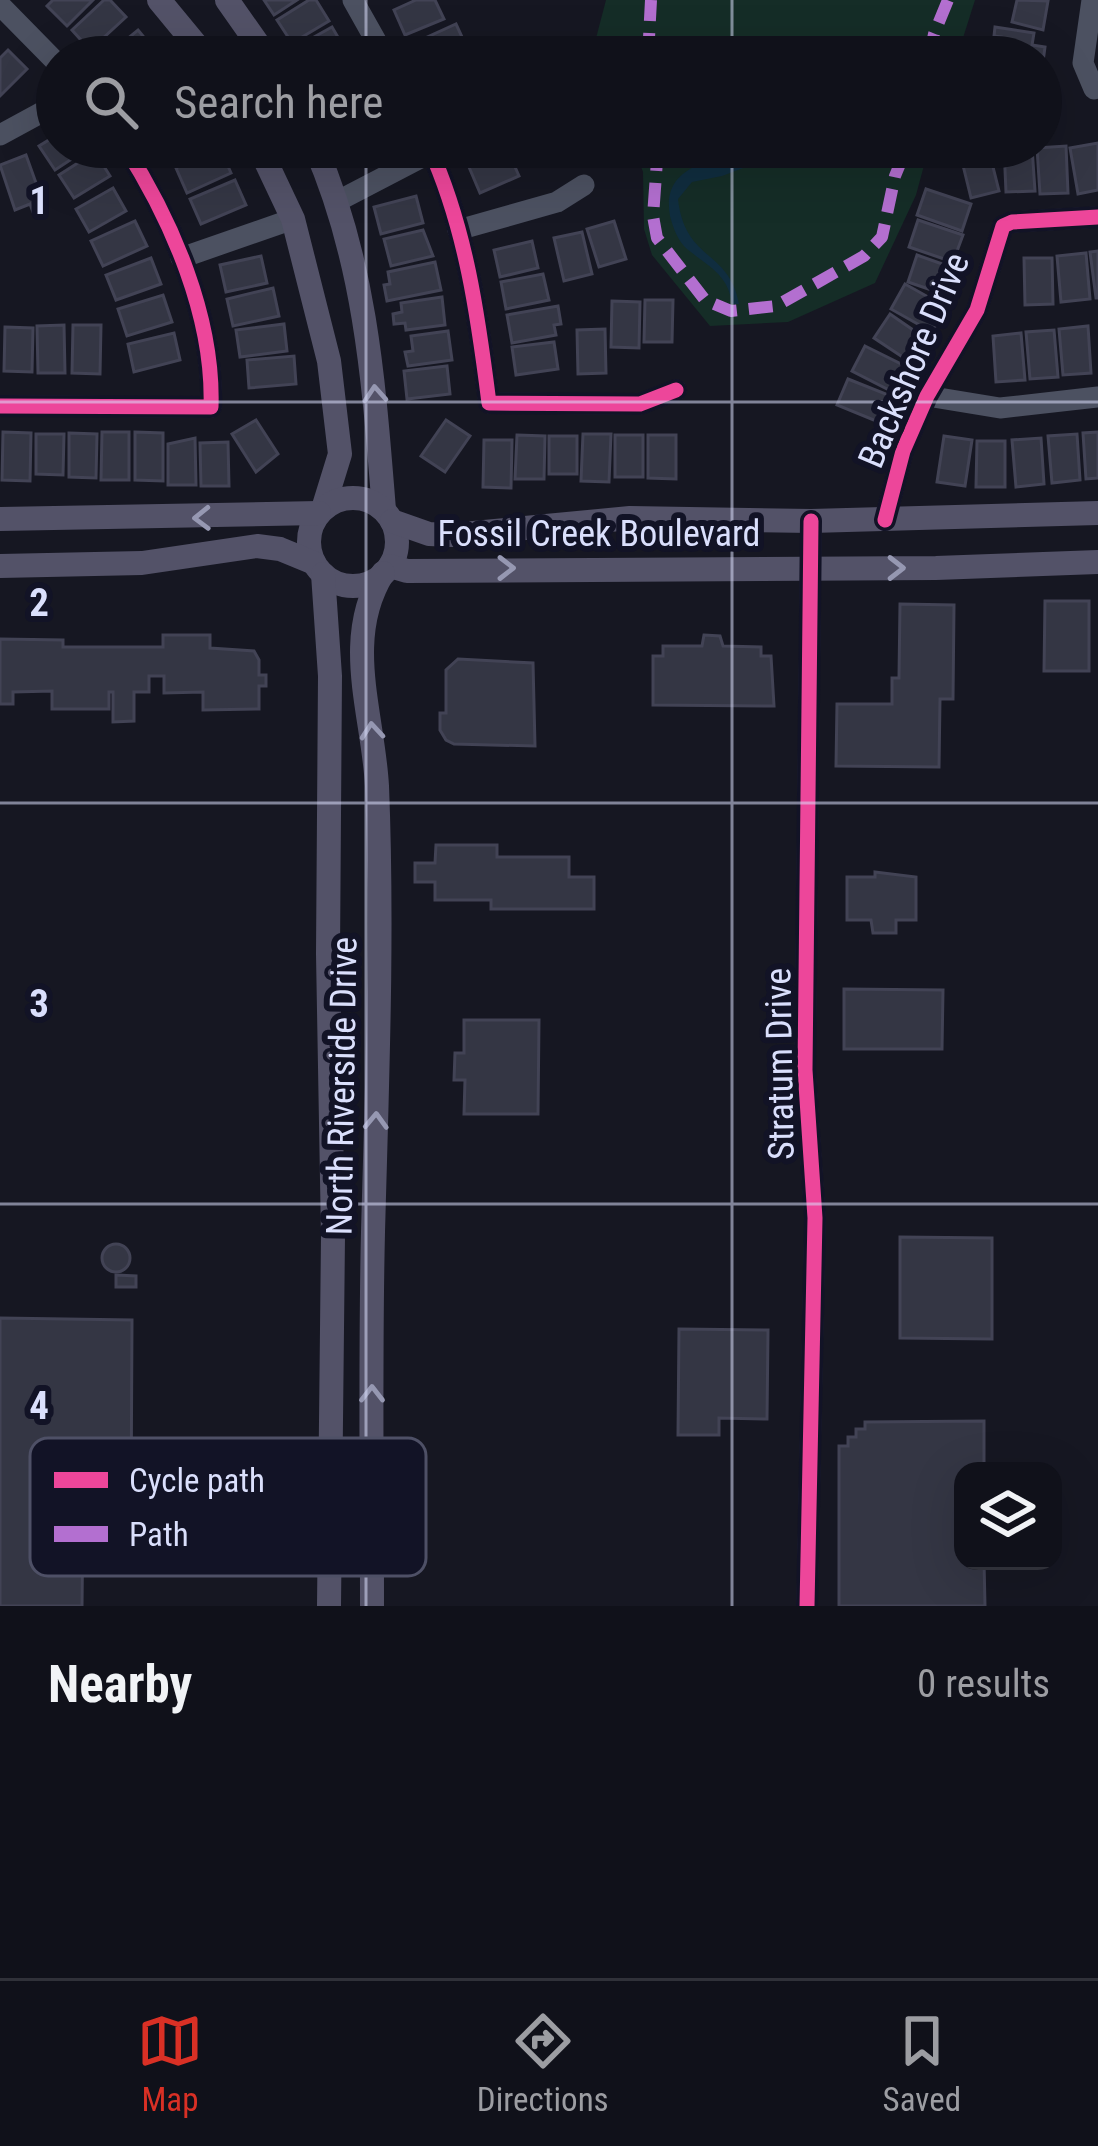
<!DOCTYPE html>
<style>
body{margin:0;font-family:"Roboto Condensed",sans-serif;background:#1e1f27;color:#f1f3f6}
.controls{position:absolute;right:36px;bottom:36px;display:grid;overflow:hidden;border-radius:24px;box-shadow:0 12px 48px #0002}
.controls button{width:108px;height:108px;display:grid;place-items:center;padding:0;border:0;border-bottom:3px solid #303139;background:#10111a;color:#f1f3f6;font:60px sans-serif}
.list{margin:0;padding:0;list-style:none}
h2{display:flex;justify-content:space-between;align-items:center;height:156px;margin:0;padding:0 48px;font-size:51px}
h2 small{font-size:39px;font-weight:400;color:#9c9da2}
.icon{flex:none;width:66px;height:66px;fill:none;stroke:currentColor;stroke-width:2;stroke-linecap:round;stroke-linejoin:round}
.map{position:relative;flex:none;width:1098px;height:1606px;overflow:hidden}
.search{position:absolute;background:#10111a;box-shadow:0 12px 48px #0002;left:36px;right:36px;top:36px;height:132px;display:flex;align-items:center;gap:30px;box-sizing:border-box;padding:0 42px;border-radius:66px;color:#9c9da2;font-size:45px}
.sheet{height:372px;background:#10111a}
nav{display:flex;justify-content:space-around;align-items:center;box-sizing:border-box;height:168px;border-top:3px solid #303139;background:#10111a;font-size:33px;color:#9c9da2}
nav a{display:grid;justify-items:center;gap:6px}
nav .on{color:#d93025}
.map>svg:first-child{display:block}
.green{fill:#152d27}
.water{fill:#102d3f}
.building{fill:#343644;stroke:#424355;stroke-width:3}
.lines{fill:none;stroke-linecap:round;stroke-linejoin:round}
.minor{stroke:#4c5161;stroke-width:21}
.major{stroke:#535268;stroke-width:24}
.quiet{stroke:#b36fd0;stroke-width:12;stroke-dasharray:24 12;stroke-linecap:butt}
.cycleway-casing{stroke:#121326;stroke-width:22}
.cycleway{stroke:#ed469a;stroke-width:15}
.oneway{stroke:#9698b2}
.grid{fill:none;stroke:#dadffc;stroke-width:3;stroke-opacity:0.55}
.labels{text-anchor:middle;stroke-width:12;stroke-linejoin:round;paint-order:stroke}
.street-label{font-size:36px;fill:#dadffc;stroke:#121326}
.key{fill:#121326;stroke:#4e5066;stroke-width:3}
.key-label{font-size:33px;fill:#dadffc}
.grid-label{font-size:39px;text-anchor:middle;font-weight:bold;fill:#dadffc;stroke:#121326;stroke-width:12;stroke-linejoin:round;paint-order:stroke}
</style>
<div class="map">
<svg width="1098" height="1606" viewBox="0 0 1098 1606">
<rect width="100%" height="100%" fill="#161722"/>
<g class="green">
<polygon points="606,0 975,0 957,57 601,57 595,42"/>
<polygon points="634,147 929,147 916,195 875,283 788,322 710,326 652,255 644,229 643,172"/>
</g>
<path class="water" d="M 760,147 L 787,147 L 785,152 L 722,176 L 692,182 L 678,199 C 685,262 729,249 739,304 L 732,304 C 728,274 709,267 687,249 C 678,241 673,228 670,216 C 660,161 721,160 760,147 Z"/>
<g class="building">
<polygon points="53,0 93,0 67,26 47,6"/>
<polygon points="104,0 110,0 126,17 90,50 72,30"/>
<polygon points="264,0 297,0 274,15"/>
<polygon points="309,0 316,0 329,21 292,43 277,20"/>
<polygon points="416,0 435,0 444,19 405,35 394,10"/>
<polygon points="1017,0 1048,1 1043,30 1012,22"/>
<polygon points="456,24 468,50 453,57 418,57 412,44"/>
<polygon points="332,27 346,51 335,57 301,57 296,47"/>
<polygon points="995,27 1034,33 1032,45 1045,47 1043,62 1041,57 1004,57 1002,37 994,36"/>
<polygon points="138,30 156,52 150,57 105,57"/>
<polygon points="8,50 27,69 0,96 0,58"/>
<polygon points="57,135 57,147 90,147 55,170 39,146"/>
<polygon points="1098,143 1098,190 1078,194 1070,148"/>
<polygon points="1066,146 1068,193 1040,194 1037,148"/>
<polygon points="164,147 204,147 175,165"/>
<polygon points="348,147 386,147 355,161"/>
<polygon points="460,147 507,147 466,162"/>
<polygon points="988,147 999,191 971,198 960,153"/>
<polygon points="1004,147 1032,147 1035,191 1006,192"/>
<polygon points="220,148 231,173 187,193 176,168"/>
<polygon points="508,151 519,176 480,193 469,167"/>
<polygon points="95,152 110,176 74,198 59,175"/>
<polygon points="26,155 45,208 33,212 30,204 15,210 0,165"/>
<polygon points="235,180 246,205 201,224 190,199"/>
<polygon points="113,188 126,211 89,232 76,209"/>
<polygon points="926,189 971,204 962,231 917,215"/>
<polygon points="416,196 423,223 381,234 374,207"/>
<polygon points="918,220 963,235 953,262 909,247"/>
<polygon points="135,221 147,246 103,266 91,241"/>
<polygon points="614,221 626,259 599,267 587,229"/>
<polygon points="423,230 433,256 391,266 384,239"/>
<polygon points="582,232 592,274 564,281 554,238"/>
<polygon points="532,241 538,268 500,277 494,250"/>
<polygon points="1098,251 1098,298 1096,298 1090,252"/>
<polygon points="1086,253 1090,299 1061,302 1057,256"/>
<polygon points="917,255 962,271 952,297 908,282"/>
<polygon points="261,256 267,283 226,292 220,265"/>
<polygon points="151,258 161,284 116,300 106,275"/>
<polygon points="1024,258 1052,258 1053,304 1025,305"/>
<polygon points="435,262 441,290 387,301 384,285 390,284 388,272"/>
<polygon points="543,274 549,300 506,309 501,282"/>
<polygon points="905,284 946,307 932,332 891,309"/>
<polygon points="273,288 279,316 233,326 227,299"/>
<polygon points="163,295 172,322 127,336 118,309"/>
<polygon points="442,297 445,325 406,330 405,323 394,324 393,314 402,312 401,303"/>
<polygon points="645,300 673,300 672,342 644,342"/>
<polygon points="612,301 640,302 639,348 611,347"/>
<polygon points="558,306 561,324 554,325 556,335 512,343 507,315"/>
<polygon points="890,314 929,341 913,364 874,338"/>
<polygon points="284,324 287,351 240,357 236,330"/>
<polygon points="64,325 65,373 38,373 37,326"/>
<polygon points="73,325 101,325 100,374 72,373"/>
<polygon points="1088,326 1091,373 1063,375 1059,329"/>
<polygon points="5,327 33,328 32,372 4,371"/>
<polygon points="605,329 606,373 578,374 577,330"/>
<polygon points="1054,330 1058,377 1030,379 1026,332"/>
<polygon points="448,331 452,360 408,366 405,352 413,351 411,336"/>
<polygon points="174,333 180,360 134,372 128,344"/>
<polygon points="1021,333 1025,380 996,382 993,336"/>
<polygon points="554,342 558,369 516,375 512,347"/>
<polygon points="865,346 907,367 893,392 852,371"/>
<polygon points="294,356 296,384 249,388 247,360"/>
<polygon points="447,366 450,394 407,399 404,371"/>
<polygon points="848,379 891,396 881,423 837,405"/>
<polygon points="256,420 278,454 256,472 232,434"/>
<polygon points="446,420 470,436 445,472 421,456"/>
<polygon points="3,432 31,433 30,481 2,480"/>
<polygon points="102,432 129,432 129,480 101,480"/>
<polygon points="135,432 163,433 163,481 135,480"/>
<polygon points="1098,432 1098,478 1086,479 1083,433"/>
<polygon points="69,433 97,434 96,478 69,477"/>
<polygon points="36,434 64,434 63,475 36,474"/>
<polygon points="583,434 611,434 609,482 581,481"/>
<polygon points="1077,434 1080,480 1052,483 1048,436"/>
<polygon points="517,435 545,436 544,479 515,479"/>
<rect x="615" y="435" width="28" height="42"/>
<polygon points="648,435 676,435 676,479 648,478"/>
<rect x="549" y="436" width="28" height="38"/>
<polygon points="944,436 972,440 965,486 937,482"/>
<polygon points="195,438 196,485 168,485 168,444"/>
<polygon points="1041,438 1044,484 1016,487 1012,440"/>
<polygon points="484,440 512,440 511,488 483,487"/>
<polygon points="977,441 1005,441 1005,487 976,487"/>
<polygon points="228,442 229,486 201,486 200,443"/>
<polygon points="1045,601 1089,601 1089,671 1044,671"/>
<polygon points="900,604 954,605 953,699 940,699 939,767 836,766 837,704 892,704 892,678 899,678"/>
<polygon points="163,635 210,635 210,648 254,651 259,660 259,675 266,675 266,686 259,686 259,709 203,710 203,692 164,693 164,676 149,676 149,692 134,692 134,721 113,722 113,692 109,692 109,709 52,709 52,691 13,692 13,704 0,704 0,639 63,640 63,647 163,647"/>
<polygon points="704,635 720,636 723,646 761,647 761,656 771,656 774,706 653,705 653,656 663,656 663,646 702,646"/>
<polygon points="458,659 533,663 535,746 454,744 446,740 440,730 440,713 446,713 446,670"/>
<polygon points="436,845 497,845 497,857 569,857 569,877 594,877 594,909 491,909 491,900 435,900 435,882 415,882 415,863 435,863"/>
<polygon points="875,872 916,877 916,920 896,920 896,933 873,933 871,920 847,920 847,877 875,877"/>
<polygon points="844,989 943,990 942,1049 844,1049"/>
<polygon points="464,1020 539,1020 538,1114 464,1114 465,1080 454,1080 455,1053 464,1053"/>
<polygon points="900,1237 992,1238 992,1339 900,1338"/>
<circle cx="116" cy="1258" r="14"/>
<polygon points="116,1275 136,1276 136,1287 116,1287"/>
<polygon points="0,1318 132,1320 131,1510 103,1510 103,1523 90,1523 90,1510 83,1510 82,1606 0,1606"/>
<polygon points="679,1329 768,1330 767,1419 719,1418 719,1435 678,1435"/>
<polygon points="984,1421 984,1471 963,1471 963,1561 984,1561 985,1606 839,1606 839,1446 848,1446 848,1437 856,1437 856,1429 865,1429 865,1422"/>
</g>
<g class="lines">
<g class="minor">
<polyline points="353,0 385,57"/>
<polyline points="1092,0 1083,63 1094,89"/>
<polyline points="0,5 57,63"/>
<polyline points="0,135 57,104"/>
<path d="M 429,147 C 466,228 478,316 489,403 L 640,404 L 676,390"/>
<polyline points="336,202 432,152"/>
<polyline points="458,230 557,202 584,185"/>
<polyline points="181,258 293,219"/>
<polyline points="927,396 1000,408 1098,397"/>
<path d="M 0,406 L 211,407 C 214,317 172,221 125,147"/>
<polyline points="885,520 903,451 927,396 977,310 1003,226 1012,222 1098,217"/>
<polyline points="807,1606 815,1218 805,1070 811,521"/>
</g>
<g class="major">
<polyline points="159,0 206,57"/>
<polyline points="227,0 267,57"/>
<polyline points="259,147 293,219 329,361 340,454 323,509"/>
<path d="M 315,147 C 366,263 374,386 384,510"/>
<circle cx="353" cy="542" r="44"/>
<polyline points="0,519 319,513"/>
<polyline points="392,521 429,534 452,535 630,518 811,521 1098,513"/>
<polyline points="0,566 142,563 257,546 280,549 314,563"/>
<polyline points="390,566 407,571 936,568 1098,562"/>
<polyline points="323,574 330,676 328,954 333,1236 329,1606"/>
<path d="M 372,1606 C 372,1481 370,1357 373,1232 C 377,1083 383,935 377,786 C 373,713 342,639 383,573"/>
</g>
<g class="quiet">
<polyline points="648,57 651,0"/>
<polyline points="929,57 934,34 948,0"/>
<polyline points="658,147 653,216 657,238 705,300 731,311 776,306 864,256 882,237 895,176 907,147"/>
</g>
<g class="cycleway-casing">
<g id="cycleway">
<path d="M 429,147 C 466,228 478,316 489,403 L 640,404 L 676,390"/>
<path d="M 0,406 L 211,407 C 214,317 172,221 125,147"/>
<polyline points="885,520 903,451 927,396 977,310 1003,226 1012,222 1098,217"/>
<polyline points="807,1606 815,1218 805,1070 811,521"/>
</g>
</g>
<use href="#cycleway" class="cycleway"/>
</g>
<defs><path id="oneway-chevron" d="M-2-3.5L2.5 0L-2 3.5" fill="none" stroke-width="1.6" stroke-linecap="round" stroke-linejoin="round" transform="scale(3)"/></defs>
<g class="oneway">
<use href="#oneway-chevron" transform="translate(375 394) rotate(-94)"/>
<use href="#oneway-chevron" transform="translate(202 518) rotate(179)"/>
<use href="#oneway-chevron" transform="translate(506 568)"/>
<use href="#oneway-chevron" transform="translate(896 568)"/>
<use href="#oneway-chevron" transform="translate(372 731) rotate(-95)"/>
<use href="#oneway-chevron" transform="translate(376 1121) rotate(-88)"/>
<use href="#oneway-chevron" transform="translate(372 1394) rotate(-90)"/>
</g>
<path class="grid" d="M 366,0 L 366,57M 732,0 L 732,57M 366,147 L 366,1606M 732,147 L 732,1606M 0,402 L 1098,402M 0,803 L 1098,803M 0,1204 L 1098,1204"/>
<g class="labels">
<g class="street-label">
<text transform="translate(913 360) rotate(-67)" y="13">Backshore Drive</text>
<text x="599" y="546">Fossil Creek Boulevard</text>
<text transform="translate(779 1064) rotate(-91)" y="13">Stratum Drive</text>
<text transform="translate(341 1086) rotate(-89)" y="13">North Riverside Drive</text>
</g>
</g>
<rect x="30" y="1438" width="396" height="138" rx="18" class="key"/>
<rect x="54" y="1472" width="54" height="16" fill="#ed469a"/>
<rect x="54" y="1526" width="54" height="16" fill="#b36fd0"/>
<g class="key-label">
<text x="129" y="1492">Cycle path</text>
<text x="129" y="1546">Path</text>
</g>
<g class="grid-label">
<text x="39" y="214">1</text>
<text x="39" y="616">2</text>
<text x="39" y="1017">3</text>
<text x="39" y="1419">4</text>
</g>
</svg>
<div class="controls">
<button><svg class="icon" aria-label="layers" viewBox="0 0 24 24"><path d="M12 4l9 5-9 5-9-5zM3 14l9 5 9-5"/></svg></button>
</div>
<div class="search"><svg class="icon" aria-label="search" viewBox="0 0 24 24"><circle cx="10" cy="10" r="6"/><path d="M15 15l6 6"/></svg>Search here</div>
</div>
<section class="sheet">
<h2>Nearby<small>0 results</small></h2>
<ul class="list">
</ul>
</section>
<nav>
<a class="on"><svg class="icon" aria-label="map" viewBox="0 0 24 24"><path d="M3 6l6-2 6 2 6-2v14l-6 2-6-2-6 2zM9 4v14M15 6v14"/></svg>Map</a>
<a><svg class="icon" aria-label="directions" viewBox="0 0 24 24"><path d="M12 3l9 9-9 9-9-9zM9 14v-3h6M13 9l2 2-2 2"/></svg>Directions</a>
<a><svg class="icon" aria-label="saved" viewBox="0 0 24 24"><path d="M7 4h10v16l-5-4-5 4z"/></svg>Saved</a>
</nav>
